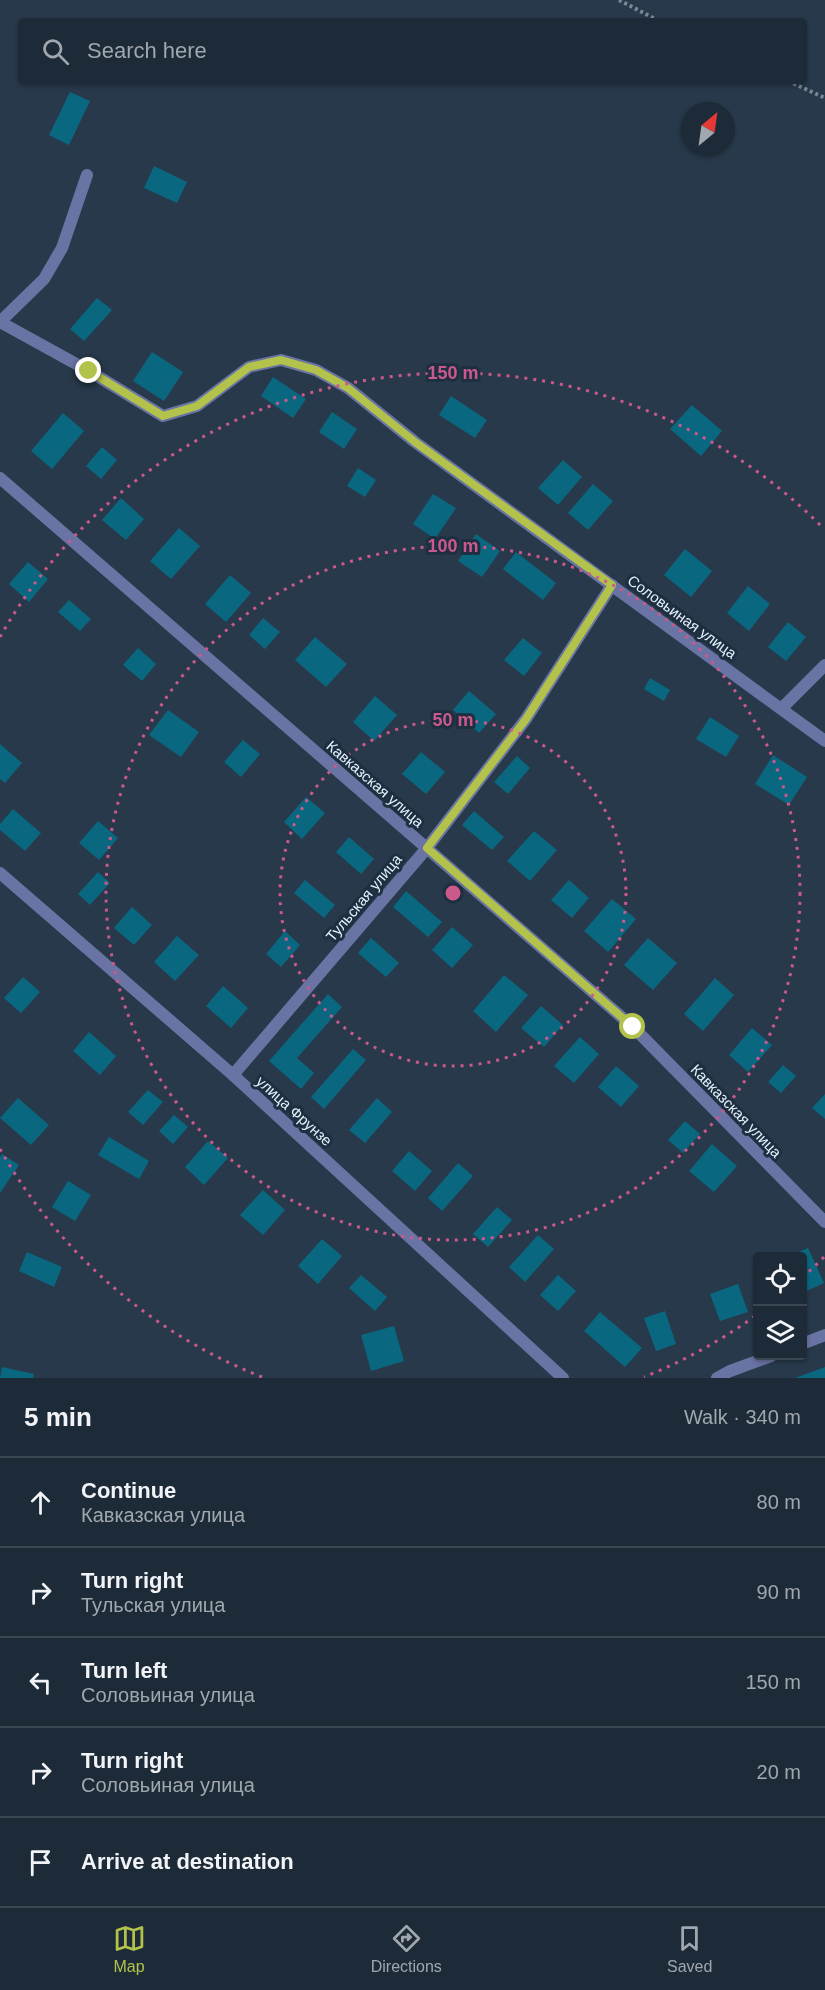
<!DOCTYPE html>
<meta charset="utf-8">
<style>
body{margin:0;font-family:Arial,sans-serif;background:#253340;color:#f1f3f6}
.controls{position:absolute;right:18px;bottom:18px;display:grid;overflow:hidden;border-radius:6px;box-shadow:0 2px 4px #0004}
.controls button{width:54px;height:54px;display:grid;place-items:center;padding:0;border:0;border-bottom:2px solid #3b4753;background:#1d2b38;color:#f1f3f6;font:30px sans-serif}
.compass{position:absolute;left:681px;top:102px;width:54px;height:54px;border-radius:50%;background:#1d2b38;box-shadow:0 2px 4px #0004;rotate:29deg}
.stop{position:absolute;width:18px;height:18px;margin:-14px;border:4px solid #b3c24b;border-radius:50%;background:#fff}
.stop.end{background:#b3c24b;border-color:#fff;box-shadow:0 2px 6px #0008}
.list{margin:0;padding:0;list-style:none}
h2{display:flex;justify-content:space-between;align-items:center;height:78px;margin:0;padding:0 24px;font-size:26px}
h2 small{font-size:20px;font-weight:400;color:#a0a7ae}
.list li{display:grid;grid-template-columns:39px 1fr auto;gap:18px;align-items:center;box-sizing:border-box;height:90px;padding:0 24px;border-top:2px solid #3b4753}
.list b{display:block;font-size:22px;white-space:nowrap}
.list p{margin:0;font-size:20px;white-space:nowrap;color:#a0a7ae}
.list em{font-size:20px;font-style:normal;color:#a0a7ae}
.icon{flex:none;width:33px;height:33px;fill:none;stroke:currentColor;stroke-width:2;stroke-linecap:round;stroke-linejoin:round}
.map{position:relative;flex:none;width:825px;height:1378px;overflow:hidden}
.search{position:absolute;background:#1d2b38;box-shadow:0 2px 4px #0004;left:18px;right:18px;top:18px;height:66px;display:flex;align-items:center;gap:15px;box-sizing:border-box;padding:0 21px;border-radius:6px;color:#a0a7ae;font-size:22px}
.sheet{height:528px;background:#1d2b38}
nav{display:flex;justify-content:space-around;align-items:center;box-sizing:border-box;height:84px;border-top:2px solid #3b4753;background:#1d2b38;font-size:16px;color:#a0a7ae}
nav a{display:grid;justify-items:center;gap:3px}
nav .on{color:#b3c24b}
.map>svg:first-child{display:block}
.building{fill:#096880}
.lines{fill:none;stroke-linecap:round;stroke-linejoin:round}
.path{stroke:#798897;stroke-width:4;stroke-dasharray:3 3;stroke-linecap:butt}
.minor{stroke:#6a74a4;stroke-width:12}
.route{stroke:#b3c24b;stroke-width:8}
.ring{fill:none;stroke:#cc598b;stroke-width:3;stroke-dasharray:3 6}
.labels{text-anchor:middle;stroke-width:6;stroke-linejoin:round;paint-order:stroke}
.street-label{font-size:15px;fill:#e5f0fc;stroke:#1d2f40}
.centre{fill:#cc598b;stroke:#1d2f40;stroke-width:3}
.ring-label{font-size:18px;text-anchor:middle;font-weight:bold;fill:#cc598b;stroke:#1d2f40;stroke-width:6;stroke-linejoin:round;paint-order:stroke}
</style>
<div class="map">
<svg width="825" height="1378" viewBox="0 0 825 1378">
<rect width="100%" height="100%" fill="#27394a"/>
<g class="building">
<polygon points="70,92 90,101 69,145 49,135"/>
<polygon points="154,166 187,182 177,203 144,188"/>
<polygon points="97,298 112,310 84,341 70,329"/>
<polygon points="152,352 183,372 164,401 133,381"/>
<polygon points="273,377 306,399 293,418 261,396"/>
<polygon points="451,396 487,420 475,438 439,415"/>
<polygon points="692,405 722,431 701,456 670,429"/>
<polygon points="332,412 357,429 344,449 319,432"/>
<polygon points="63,413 84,431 52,469 31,451"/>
<polygon points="102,447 117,460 101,479 86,466"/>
<polygon points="563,460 582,477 558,505 538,488"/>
<polygon points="358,468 376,480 365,497 347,486"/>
<polygon points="593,484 613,501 588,530 568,513"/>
<polygon points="433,494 456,508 435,539 413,524"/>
<polygon points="121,498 144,519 126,540 102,520"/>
<polygon points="179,528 200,546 171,579 150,561"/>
<polygon points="476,534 500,551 482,577 458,561"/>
<polygon points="685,549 712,571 691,597 664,575"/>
<polygon points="516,552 556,583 543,600 503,569"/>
<polygon points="28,562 48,579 29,602 9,584"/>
<polygon points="230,575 251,593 226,622 205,604"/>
<polygon points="748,586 770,604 749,631 727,613"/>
<polygon points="69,600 91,619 80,631 58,612"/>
<polygon points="263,618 280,632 265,649 249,635"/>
<polygon points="788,622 806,637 786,661 768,647"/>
<polygon points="315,637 347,664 326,687 295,660"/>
<polygon points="523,638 542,653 524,676 504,660"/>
<polygon points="138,648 156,664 142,681 123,665"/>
<polygon points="650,678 670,690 664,701 644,689"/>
<polygon points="469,691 496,714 479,733 453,710"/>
<polygon points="375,696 397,715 374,741 353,722"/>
<polygon points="168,710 199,732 181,757 149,735"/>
<polygon points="710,717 739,736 726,757 696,739"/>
<polygon points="243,740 260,754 241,777 224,762"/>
<polygon points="0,744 22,763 5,783 0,779"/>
<polygon points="421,752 445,772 426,794 402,774"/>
<polygon points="773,755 807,777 789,805 755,784"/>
<polygon points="517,756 530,768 508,794 494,782"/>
<polygon points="306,797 325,813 302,839 284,822"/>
<polygon points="13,809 41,833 25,851 0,830 0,824"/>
<polygon points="474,811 504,837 492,850 462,825"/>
<polygon points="98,821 118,838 99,860 79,843"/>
<polygon points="534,831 557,850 530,881 507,861"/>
<polygon points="349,837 374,859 361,874 336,852"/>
<polygon points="98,872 110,883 90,905 78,894"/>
<polygon points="305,880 335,905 324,918 294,893"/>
<polygon points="569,880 589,898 572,918 551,900"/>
<polygon points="406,891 442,922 428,937 393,907"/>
<polygon points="612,899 636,919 608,952 584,931"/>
<polygon points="132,907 152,925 134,945 114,928"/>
<polygon points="452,927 473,945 452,968 432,950"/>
<polygon points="285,931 300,945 281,967 266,954"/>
<polygon points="177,936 199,955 175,981 154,962"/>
<polygon points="371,938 399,963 386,977 358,953"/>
<polygon points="648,938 677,963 653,990 624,965"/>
<polygon points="504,975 528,995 496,1032 473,1011"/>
<polygon points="23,977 40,992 21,1013 4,998"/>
<polygon points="715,978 734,995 703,1031 684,1014"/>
<polygon points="223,986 248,1008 231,1028 206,1006"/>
<polygon points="328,994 342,1007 297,1058 314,1073 301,1089 269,1061"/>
<polygon points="541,1006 563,1025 544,1047 521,1028"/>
<polygon points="752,1028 772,1045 748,1072 729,1055"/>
<polygon points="89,1032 116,1056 100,1075 73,1051"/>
<polygon points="580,1037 599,1054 574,1083 554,1066"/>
<polygon points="353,1049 366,1060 324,1109 311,1097"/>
<polygon points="783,1065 796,1076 781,1093 768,1082"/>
<polygon points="616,1066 639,1086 621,1107 598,1087"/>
<polygon points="148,1090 163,1102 143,1125 128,1112"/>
<polygon points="825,1094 825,1119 812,1108"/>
<polygon points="18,1098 49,1125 31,1145 0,1118"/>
<polygon points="377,1098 392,1112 365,1143 349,1130"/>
<polygon points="174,1115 188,1127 173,1144 159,1131"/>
<polygon points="685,1121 700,1134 683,1153 668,1140"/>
<polygon points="109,1137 149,1161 139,1179 98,1155"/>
<polygon points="208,1141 228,1158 204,1185 185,1167"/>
<polygon points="712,1144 737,1166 714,1192 689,1171"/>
<polygon points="409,1151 432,1171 415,1191 392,1171"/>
<polygon points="2,1154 19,1165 0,1193 0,1157"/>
<polygon points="458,1163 473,1176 442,1211 428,1198"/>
<polygon points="68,1181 91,1195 75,1221 52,1207"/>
<polygon points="263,1190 285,1210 263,1235 240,1215"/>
<polygon points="497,1207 512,1220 488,1247 473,1234"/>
<polygon points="538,1235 554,1249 525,1282 509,1267"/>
<polygon points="322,1239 342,1256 318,1284 298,1266"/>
<polygon points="808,1248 824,1283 802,1293 802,1256 789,1256"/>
<polygon points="27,1252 62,1267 54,1287 19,1271"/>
<polygon points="361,1275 387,1297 375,1311 349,1288"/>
<polygon points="558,1275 576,1291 558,1311 540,1295"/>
<polygon points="738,1284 748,1312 720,1321 710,1294"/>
<polygon points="665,1311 676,1344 656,1351 644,1318"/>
<polygon points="600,1312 642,1348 625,1367 584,1331"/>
<polygon points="394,1326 404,1361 371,1371 361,1335"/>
<polygon points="2,1367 34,1374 33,1378 0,1378"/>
<polygon points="825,1367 825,1378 795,1378"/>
</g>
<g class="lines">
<g class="path">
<polyline points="619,0 659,21"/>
<polyline points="788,81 825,98"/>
</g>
<g class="minor">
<polyline points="0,322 89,371 163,416 197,406 249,367 281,360 316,370 348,388 415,442 825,741"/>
<polyline points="0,322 44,279 62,248 87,175"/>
<polyline points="0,478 633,1027 825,1222"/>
<polyline points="782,708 825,665"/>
<polyline points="0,873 233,1075 563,1378"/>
<polyline points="233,1075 427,848 526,719 612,585"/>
<polyline points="802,1344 825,1335"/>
<polyline points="717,1378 730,1371 771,1356"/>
</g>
</g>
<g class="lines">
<polyline class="route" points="89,371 163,416 197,406 249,367 281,360 316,370 348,388 415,442 612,585 526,719 427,848 633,1027"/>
</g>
<g class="ring">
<circle cx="453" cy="893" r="173"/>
<circle cx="453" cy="893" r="347"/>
<path d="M824 1257A520 520 0 0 1 804 1276M755 1316A520 520 0 0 1 644 1377M262 1377A520 520 0 0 1 0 1149M0 637A520 520 0 0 1 824 529"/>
</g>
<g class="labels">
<g class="street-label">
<text transform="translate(682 617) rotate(36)" y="5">Соловьиная улица</text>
<text transform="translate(375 784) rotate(41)" y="5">Кавказская улица</text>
<text transform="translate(364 898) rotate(-50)" y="5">Тульская улица</text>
<text transform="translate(294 1111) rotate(42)" y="5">улица Фрунзе</text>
<text transform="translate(736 1111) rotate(46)" y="5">Кавказская улица</text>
</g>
</g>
<circle cx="453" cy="893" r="9" class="centre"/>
<g class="ring-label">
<text x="453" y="379">150 m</text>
<text x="453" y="552">100 m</text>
<text x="453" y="726">50 m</text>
</g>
</svg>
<div class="controls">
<button><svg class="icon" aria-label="locate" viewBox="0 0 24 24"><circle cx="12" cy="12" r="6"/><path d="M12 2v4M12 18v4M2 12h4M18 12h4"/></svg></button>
<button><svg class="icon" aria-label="layers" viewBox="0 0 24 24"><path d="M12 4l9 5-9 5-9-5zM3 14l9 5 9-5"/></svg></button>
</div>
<svg class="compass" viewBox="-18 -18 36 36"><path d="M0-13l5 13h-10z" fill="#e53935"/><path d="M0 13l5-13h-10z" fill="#a0a7ae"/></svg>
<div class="stop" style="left:633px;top:1027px"></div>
<div class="stop end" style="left:89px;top:371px"></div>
<div class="search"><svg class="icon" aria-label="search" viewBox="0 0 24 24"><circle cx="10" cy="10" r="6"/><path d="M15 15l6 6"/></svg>Search here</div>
</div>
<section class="sheet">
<h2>5 min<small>Walk · 340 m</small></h2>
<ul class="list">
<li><svg class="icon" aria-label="ahead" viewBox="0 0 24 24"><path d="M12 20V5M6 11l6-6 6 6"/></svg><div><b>Continue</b><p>Кавказская улица</p></div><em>80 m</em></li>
<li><svg class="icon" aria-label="right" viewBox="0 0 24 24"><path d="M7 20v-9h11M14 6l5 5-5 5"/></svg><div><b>Turn right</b><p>Тульская улица</p></div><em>90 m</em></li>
<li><svg class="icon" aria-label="left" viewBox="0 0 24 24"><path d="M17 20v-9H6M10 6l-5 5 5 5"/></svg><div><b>Turn left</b><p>Соловьиная улица</p></div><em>150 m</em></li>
<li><svg class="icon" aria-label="right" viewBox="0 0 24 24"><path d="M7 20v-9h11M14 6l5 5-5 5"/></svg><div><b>Turn right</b><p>Соловьиная улица</p></div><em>20 m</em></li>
<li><svg class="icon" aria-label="arrive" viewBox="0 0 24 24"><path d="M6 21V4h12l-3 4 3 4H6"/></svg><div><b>Arrive at destination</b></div></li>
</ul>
</section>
<nav>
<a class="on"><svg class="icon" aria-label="map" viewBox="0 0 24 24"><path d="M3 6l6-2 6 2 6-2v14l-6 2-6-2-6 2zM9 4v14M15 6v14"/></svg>Map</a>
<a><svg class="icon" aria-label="directions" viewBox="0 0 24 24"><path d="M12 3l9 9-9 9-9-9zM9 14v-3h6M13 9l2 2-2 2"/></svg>Directions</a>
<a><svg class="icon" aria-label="saved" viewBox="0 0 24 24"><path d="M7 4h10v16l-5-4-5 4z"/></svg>Saved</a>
</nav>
